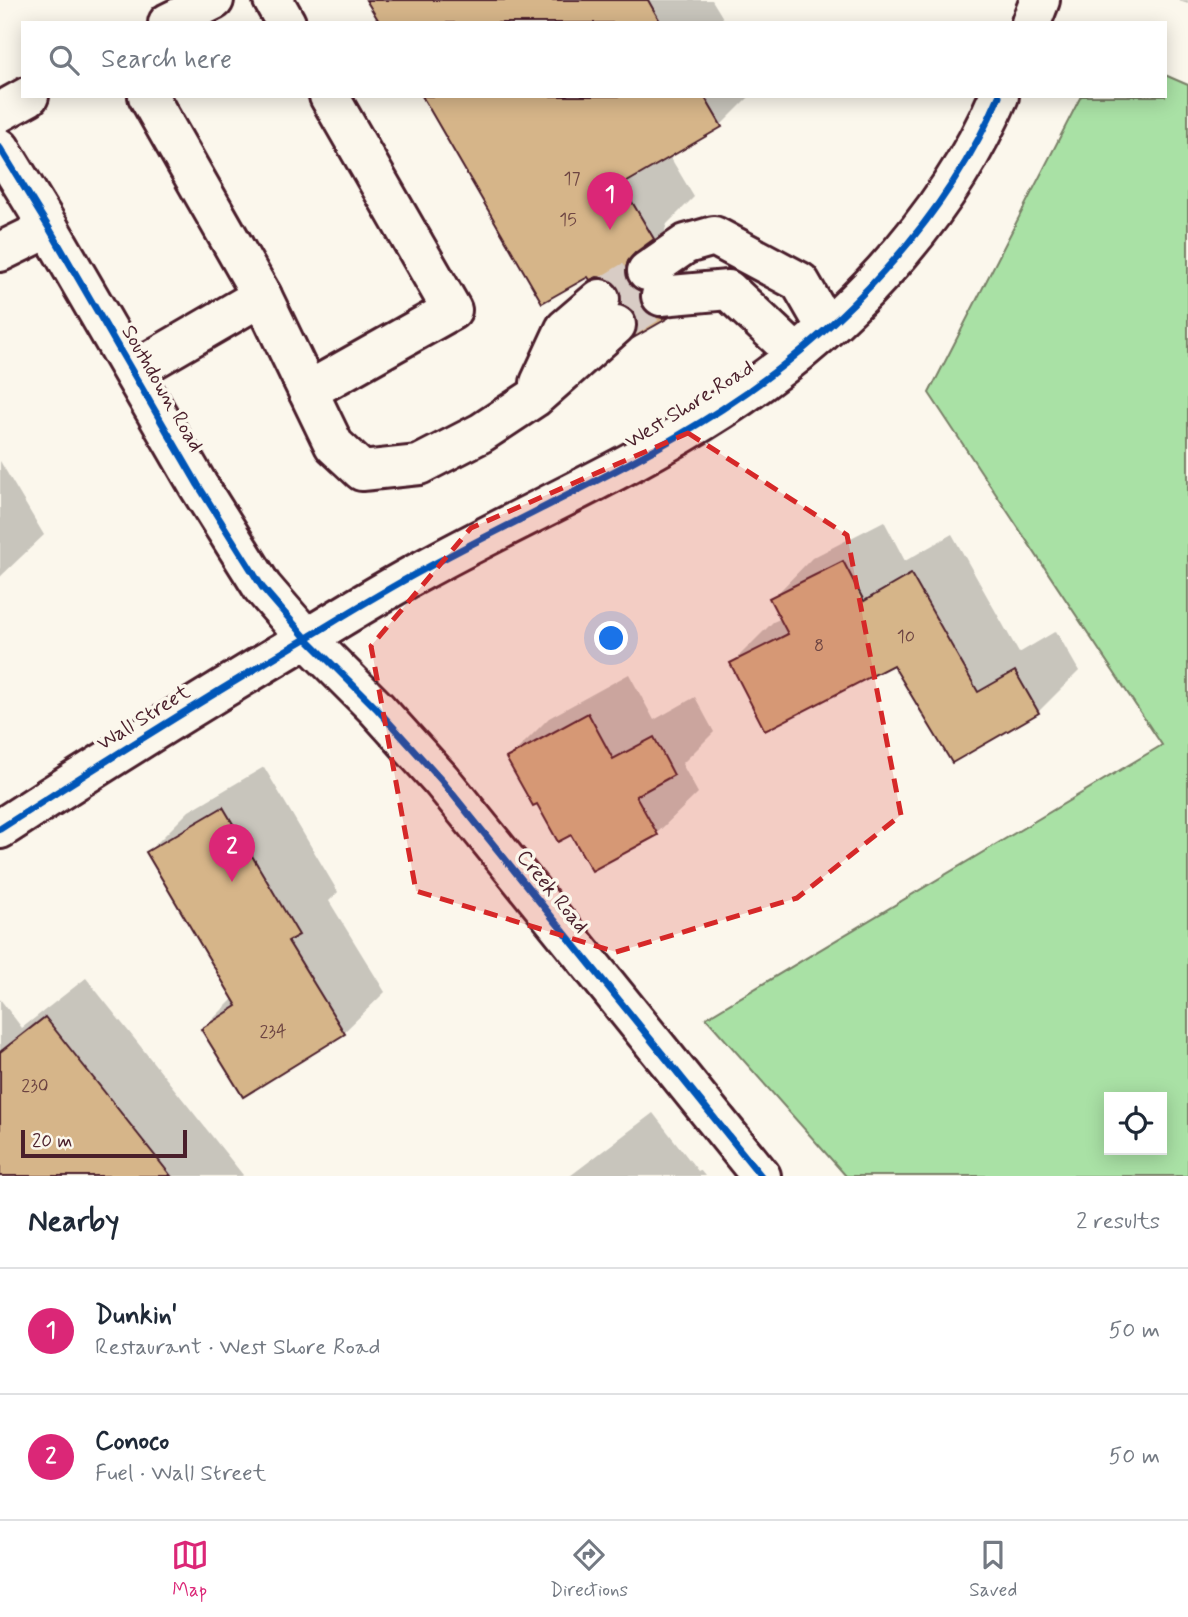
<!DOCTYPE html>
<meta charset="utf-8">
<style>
body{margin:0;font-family:Mynerve,sans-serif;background:#f6f6f7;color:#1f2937}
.controls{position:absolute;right:21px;bottom:21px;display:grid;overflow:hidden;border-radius:0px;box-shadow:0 4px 18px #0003}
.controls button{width:63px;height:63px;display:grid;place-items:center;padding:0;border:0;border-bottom:2px solid #e0e1e3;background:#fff;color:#1f2937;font:35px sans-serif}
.scale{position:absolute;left:21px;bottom:18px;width:166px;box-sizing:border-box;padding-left:7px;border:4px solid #4a1f2b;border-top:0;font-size:19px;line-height:24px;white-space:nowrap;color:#4a1f2b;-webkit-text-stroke:5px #fbf7ec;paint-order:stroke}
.you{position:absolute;left:612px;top:639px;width:24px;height:24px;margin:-18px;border:5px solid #fff;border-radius:50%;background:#1a73e8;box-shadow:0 0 0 10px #1a73e833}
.badge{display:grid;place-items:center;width:46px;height:46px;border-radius:50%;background:#db2777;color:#fff;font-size:23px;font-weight:700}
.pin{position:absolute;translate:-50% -58px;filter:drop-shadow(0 2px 4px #0008)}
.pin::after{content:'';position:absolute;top:37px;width:24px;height:21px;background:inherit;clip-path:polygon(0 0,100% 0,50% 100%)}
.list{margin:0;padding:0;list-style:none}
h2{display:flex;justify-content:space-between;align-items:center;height:91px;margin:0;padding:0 28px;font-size:30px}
h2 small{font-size:23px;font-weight:400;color:#747a83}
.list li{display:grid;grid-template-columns:46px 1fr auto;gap:21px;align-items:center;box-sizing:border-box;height:126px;padding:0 28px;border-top:2px solid #e0e1e3}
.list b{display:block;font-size:26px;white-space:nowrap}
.list p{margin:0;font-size:23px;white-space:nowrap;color:#747a83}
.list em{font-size:23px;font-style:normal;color:#747a83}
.icon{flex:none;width:38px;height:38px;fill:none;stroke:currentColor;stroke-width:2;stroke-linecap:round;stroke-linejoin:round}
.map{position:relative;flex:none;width:1188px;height:1176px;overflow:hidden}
.search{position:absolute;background:#fff;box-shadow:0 4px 18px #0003;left:21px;right:21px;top:21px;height:77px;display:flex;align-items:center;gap:18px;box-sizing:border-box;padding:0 24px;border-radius:0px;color:#747a83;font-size:26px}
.sheet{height:343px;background:#fff}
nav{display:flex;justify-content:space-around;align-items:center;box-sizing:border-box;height:98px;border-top:2px solid #e0e1e3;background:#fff;font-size:19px;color:#747a83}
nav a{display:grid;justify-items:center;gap:4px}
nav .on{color:#db2777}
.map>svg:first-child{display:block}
.green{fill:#a9e1a5;stroke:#7a8068;stroke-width:2;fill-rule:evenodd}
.shadow{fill:#0003}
.building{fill:#d6b589;stroke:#4a1f2b;stroke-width:2}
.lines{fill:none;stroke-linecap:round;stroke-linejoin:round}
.minor-tunnel{stroke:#d8ccc5;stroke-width:38;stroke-dasharray:38 19;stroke-linecap:butt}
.minor-casing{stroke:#4a1f2b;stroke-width:44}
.minor{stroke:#fbf7ec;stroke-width:38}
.cycleway-casing{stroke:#fbf7ec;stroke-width:11}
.cycleway{stroke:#0057b8;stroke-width:7}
.marked{fill:#d62828;fill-opacity:0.2;stroke:#d62828;stroke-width:5;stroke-dasharray:14 9;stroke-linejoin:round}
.labels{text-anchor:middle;stroke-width:7;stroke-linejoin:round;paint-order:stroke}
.number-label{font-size:18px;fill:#6d4442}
.street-label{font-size:21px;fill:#4a1f2b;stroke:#fbf7ec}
</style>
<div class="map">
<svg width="1188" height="1176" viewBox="0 0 1188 1176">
<rect width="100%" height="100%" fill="#fbf7ec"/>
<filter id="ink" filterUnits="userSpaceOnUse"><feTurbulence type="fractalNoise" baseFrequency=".0143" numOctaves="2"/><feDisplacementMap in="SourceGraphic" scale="14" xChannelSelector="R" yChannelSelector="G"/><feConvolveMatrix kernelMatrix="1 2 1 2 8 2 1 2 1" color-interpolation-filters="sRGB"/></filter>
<g filter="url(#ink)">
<path class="green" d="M 1165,75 L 1188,85 L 1188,1176 L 846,1176 L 706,1018 L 1162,745 L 929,393 L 1081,96 L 1165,96 ZM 1109,1097 L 1162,1097 L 1162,1150 L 1109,1150 Z"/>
<g class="shadow">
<polygon points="368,0 712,0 726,23 382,23"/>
<polygon points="1176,0 1188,0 1188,4"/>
<polygon points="424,96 750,96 721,125 669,155 694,197 667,224 665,230 669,242 683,267 692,275 707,277 669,316 638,333 639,319 618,284"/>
<polygon points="0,461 44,535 0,577"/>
<polygon points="884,521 905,561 952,534 1019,653 1056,631 1079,671 1038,712 952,761 894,663 732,663 773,622 782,618 772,599 812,558"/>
<polygon points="629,674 654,720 695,697 714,732 682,764 698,793 657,833 593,869 572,832 537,801 508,759 549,718"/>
<polygon points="264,767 338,892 329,901 385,992 344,1032 243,1095 203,1029 234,998 148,852 189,811"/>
<polygon points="86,978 243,1175 242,1176 0,1176 0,999 22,1028"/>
<polygon points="653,1113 698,1171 700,1170 705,1176 570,1176"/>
</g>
<g class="building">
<polygon points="366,0 648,0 661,23 380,23"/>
<polygon points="422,96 704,96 722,127 622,185 654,239 635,253 628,261 625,272 629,283 640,291 639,299 643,308 651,315 662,318 670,317 633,338 637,331 637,320 632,310 621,304 621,294 617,285 607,278 597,277 590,280 588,277 542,303"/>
<polygon points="843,561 864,601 911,574 978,692 1015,671 1039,713 952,763 893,665 765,731 730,663 788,634 769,598"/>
<polygon points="588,713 613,759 654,737 674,775 636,796 658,835 592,871 571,835 558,842 537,804 533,806 506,758"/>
<polygon points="223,807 299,935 288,941 345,1034 243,1097 201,1029 237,1006 146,852"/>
<polygon points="45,1017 171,1176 0,1176 0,1052"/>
</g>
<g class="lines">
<g class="minor-tunnel">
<polyline points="600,299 647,271"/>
<polyline points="616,325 661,296"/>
</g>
<g class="minor-casing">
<g id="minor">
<polyline points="273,0 286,23"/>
<polyline points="168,23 214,0"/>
<polyline points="1031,23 1040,0"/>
<polyline points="0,112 29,96"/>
<polyline points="0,148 49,228 198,485 262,587 306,638 376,708 442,781 761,1176"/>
<polyline points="0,252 49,228"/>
<polyline points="647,271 686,244 714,236 800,282 826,327"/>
<polyline points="262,296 334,445 362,471 419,465 481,433 534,398 616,325"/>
<polyline points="661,296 728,290 796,354"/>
<polyline points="133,371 262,296 148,96"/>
<polyline points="540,383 565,329 600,299"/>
<polyline points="308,391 452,310 329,96"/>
<path d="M 0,829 C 97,766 196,704 295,645 C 337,620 378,594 421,571 C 521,516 626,471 722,409 C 837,334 945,223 999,96"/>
</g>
</g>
<use href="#minor" class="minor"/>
<g class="cycleway-casing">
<g id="cycleway">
<polyline points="0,148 49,228 198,485 262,587 306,638 376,708 442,781 761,1176"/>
<path d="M 0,829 C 97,766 196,704 295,645 C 337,620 378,594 421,571 C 521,516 626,471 722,409 C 837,334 945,223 999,96"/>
</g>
</g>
<use href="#cycleway" class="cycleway"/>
</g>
</g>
<path class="marked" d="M 688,433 L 847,535 L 901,815 L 797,898 L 616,952 L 416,891 L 371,646 L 471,528 Z"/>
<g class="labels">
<g class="number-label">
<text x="572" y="184">17</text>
<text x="568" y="225">15</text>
<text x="906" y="642">10</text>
<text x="819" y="651">8</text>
<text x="273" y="1037">234</text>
<text x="35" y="1091">230</text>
</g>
<g class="street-label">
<text transform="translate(163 388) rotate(60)" y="7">Southdown Road</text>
<text transform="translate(689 404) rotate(-32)" y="7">West Shore Road</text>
<text transform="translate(143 717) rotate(-32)" y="7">Wall Street</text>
<text transform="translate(553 891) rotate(51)" y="7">Creek Road</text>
</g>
</g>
</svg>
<div class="controls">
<button><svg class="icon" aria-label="locate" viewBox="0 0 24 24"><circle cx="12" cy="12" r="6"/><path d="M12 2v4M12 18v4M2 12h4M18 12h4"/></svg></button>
</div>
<div class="scale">20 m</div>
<div class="you"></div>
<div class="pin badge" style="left:610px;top:230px">1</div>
<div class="pin badge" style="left:232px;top:882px">2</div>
<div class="search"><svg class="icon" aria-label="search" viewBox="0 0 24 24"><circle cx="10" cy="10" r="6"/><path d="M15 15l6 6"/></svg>Search here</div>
</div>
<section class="sheet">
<h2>Nearby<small>2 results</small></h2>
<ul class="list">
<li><span class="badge">1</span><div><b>Dunkin'</b><p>Restaurant · West Shore Road</p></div><em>50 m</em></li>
<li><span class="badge">2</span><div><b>Conoco</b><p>Fuel · Wall Street</p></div><em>50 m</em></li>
</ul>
</section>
<nav>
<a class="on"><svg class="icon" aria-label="map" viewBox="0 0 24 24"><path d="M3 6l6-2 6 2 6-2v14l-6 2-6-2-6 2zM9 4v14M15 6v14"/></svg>Map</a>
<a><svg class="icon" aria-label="directions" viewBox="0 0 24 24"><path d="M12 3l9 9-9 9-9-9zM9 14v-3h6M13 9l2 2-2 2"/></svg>Directions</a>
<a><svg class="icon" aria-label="saved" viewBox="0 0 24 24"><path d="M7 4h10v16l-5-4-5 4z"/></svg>Saved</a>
</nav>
